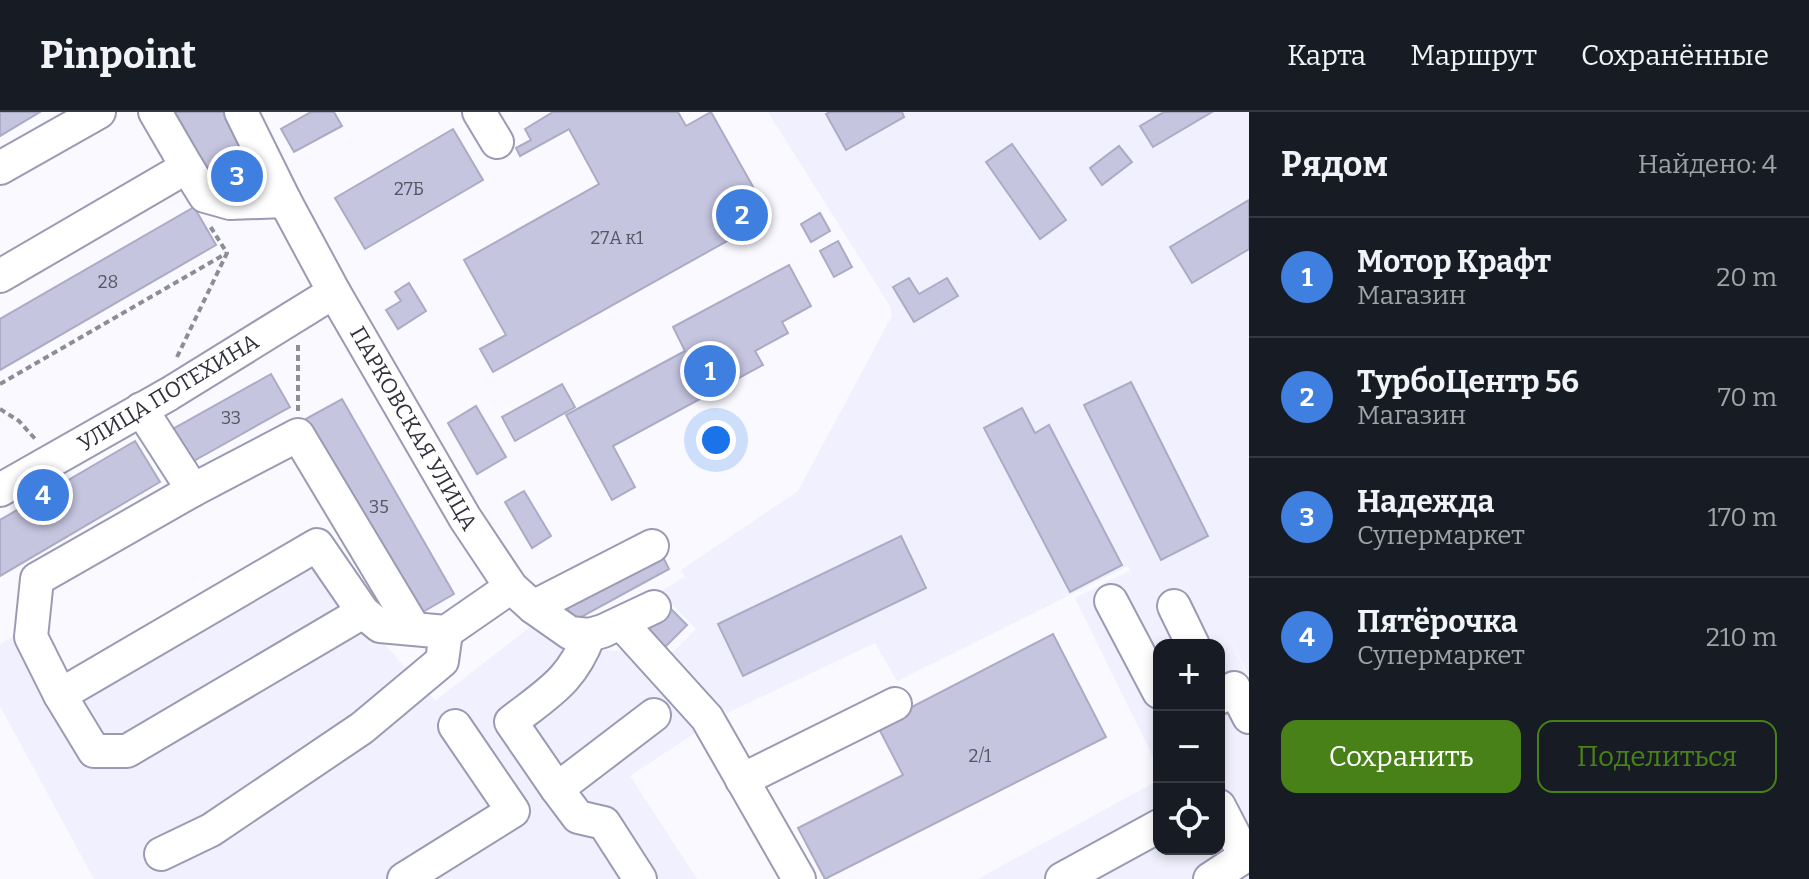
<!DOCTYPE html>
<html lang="ru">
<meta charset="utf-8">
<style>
body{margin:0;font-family:Bitter,serif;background:#20242c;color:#f1f3f6}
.controls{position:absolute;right:24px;bottom:24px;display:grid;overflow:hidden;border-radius:16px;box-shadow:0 4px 12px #0003}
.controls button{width:72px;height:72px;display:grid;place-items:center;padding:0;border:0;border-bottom:2px solid #363941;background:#171b24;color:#f1f3f6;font:40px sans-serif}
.you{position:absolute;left:716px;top:328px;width:28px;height:28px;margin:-20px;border:6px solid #fff;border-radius:50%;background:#1a73e8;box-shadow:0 0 0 12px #1a73e833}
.badge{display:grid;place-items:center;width:52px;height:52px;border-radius:50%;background:#498119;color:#fff;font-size:26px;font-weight:700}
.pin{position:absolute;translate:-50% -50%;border:4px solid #fff;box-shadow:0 2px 8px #0006}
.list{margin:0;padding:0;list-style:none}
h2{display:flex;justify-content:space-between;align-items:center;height:104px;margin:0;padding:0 32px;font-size:34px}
h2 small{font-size:26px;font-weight:400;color:#9ea1a6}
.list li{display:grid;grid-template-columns:52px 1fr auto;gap:24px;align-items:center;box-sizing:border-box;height:120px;padding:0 32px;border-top:2px solid #363941}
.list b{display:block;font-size:30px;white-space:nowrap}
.list p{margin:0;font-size:26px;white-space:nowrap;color:#9ea1a6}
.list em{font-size:26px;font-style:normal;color:#9ea1a6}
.actions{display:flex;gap:16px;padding:24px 32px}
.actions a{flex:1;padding:18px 0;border:2px solid #498119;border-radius:16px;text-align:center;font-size:28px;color:#498119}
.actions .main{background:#498119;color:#fff}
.icon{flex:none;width:44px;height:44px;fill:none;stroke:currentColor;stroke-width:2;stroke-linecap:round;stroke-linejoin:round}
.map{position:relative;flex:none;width:1249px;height:767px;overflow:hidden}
header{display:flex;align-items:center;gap:48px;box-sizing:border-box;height:112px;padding:0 40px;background:#171b24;border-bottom:2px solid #363941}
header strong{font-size:38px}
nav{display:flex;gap:44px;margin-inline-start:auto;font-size:28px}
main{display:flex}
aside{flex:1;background:#171b24}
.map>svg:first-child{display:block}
.built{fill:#f0f0fe}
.building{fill:#c6c5e0;stroke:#acabc5;stroke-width:2}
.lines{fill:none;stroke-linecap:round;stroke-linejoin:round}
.minor-casing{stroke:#9b9ab4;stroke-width:36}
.path{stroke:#8d8d96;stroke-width:4;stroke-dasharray:6 4;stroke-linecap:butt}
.minor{stroke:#fff;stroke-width:32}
.labels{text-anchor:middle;stroke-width:6;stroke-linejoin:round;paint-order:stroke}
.number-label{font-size:18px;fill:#565665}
.street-label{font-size:22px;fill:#31313c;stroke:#fff}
</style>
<header>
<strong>Pinpoint</strong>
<nav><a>Карта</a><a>Маршрут</a><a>Сохранённые</a></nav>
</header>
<main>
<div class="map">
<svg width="1249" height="767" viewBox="0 0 1249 767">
<rect width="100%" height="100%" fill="#f9f9ff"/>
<g class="built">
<polygon points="768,0 1249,0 1249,564 1225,515 1249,568 1249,767 978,767 1159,668 1159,737 1219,737 1219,533 1159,533 1159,657 1075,486 1129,459 1134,468 1128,454 897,569 875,531 727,601 672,541 696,517 672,492 661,500 653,484 685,465 681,458 798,379 892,204 890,194"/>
<polygon points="308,445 435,589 539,508 578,537 640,540 695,621 630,664 697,767 94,767 0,594 0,532 20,521 61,584"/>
</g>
<g class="building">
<polygon points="0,0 40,0 0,24"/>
<polygon points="175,0 225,0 255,54 217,75"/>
<polygon points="311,0 334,0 342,14 294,40 281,17"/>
<polygon points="678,0 686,14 711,0 770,105 493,260 480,237 506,223 464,148 599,72 569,17 520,44 516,36 531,28 525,17 553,0"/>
<polygon points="830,0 902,0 904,5 846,38 826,2"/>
<polygon points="1164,0 1212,0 1153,35 1140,14"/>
<polygon points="453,17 483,68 365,137 335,86"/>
<polygon points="1012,32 1066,108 1040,127 986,50"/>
<polygon points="1119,34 1132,50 1102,73 1090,56"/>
<polygon points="1249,88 1249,137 1192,171 1170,135"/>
<polygon points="194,95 216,133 0,258 0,207"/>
<polygon points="820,101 830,119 811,130 801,112"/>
<polygon points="838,129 852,155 834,165 820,139"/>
<polygon points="789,153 811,194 782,210 788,221 755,239 763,253 613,334 635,375 612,388 566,303 685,239 673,215"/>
<polygon points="909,166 919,182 947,166 958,184 914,210 893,175"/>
<polygon points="409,171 426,199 398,217 386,198 401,189 395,180"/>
<polygon points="271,262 290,295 192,350 173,317"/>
<polygon points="1131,270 1208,424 1161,448 1084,293"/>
<polygon points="562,272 575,295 515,329 502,305"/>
<polygon points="342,287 454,482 416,504 304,308"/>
<polygon points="476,294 506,345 477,362 448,311"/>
<polygon points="1022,296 1035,321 1049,313 1122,453 1070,480 984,316"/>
<polygon points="135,329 160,370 0,464 0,408"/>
<polygon points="524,379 551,424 532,436 505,390"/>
<polygon points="901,424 926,476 743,564 718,512"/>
<polygon points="661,441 669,457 574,509 565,492"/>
<polygon points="670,496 687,513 665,535 648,518"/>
<polygon points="1053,522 1106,625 825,767 798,716 903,663 877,613"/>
</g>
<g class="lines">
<g class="minor-casing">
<g id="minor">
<polyline points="241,0 285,89 334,180 465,406 511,475 533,495 570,521 589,523 603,519 654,495"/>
<polyline points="479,0 497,30"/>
<polyline points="187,55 205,84 230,91 285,89"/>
<polyline points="0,56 99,0"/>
<polyline points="0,164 187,55 155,0"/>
<polyline points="141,297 193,378 37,467 31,525 60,583 94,639 127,639 363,500"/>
<polyline points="0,378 169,282 334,180"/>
<polyline points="193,378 298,323 413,515"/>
<polyline points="1111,489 1159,580"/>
<polyline points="1174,494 1193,533"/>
<polyline points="533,495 652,434"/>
<polyline points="621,511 707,606 799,767"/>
<path d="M 589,523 C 572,569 548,581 511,610 L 557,677 L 654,603"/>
<polyline points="60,583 317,433 363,500 380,514 446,520 511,475"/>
<polyline points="1219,586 1234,576 1249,605"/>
<polyline points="742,668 895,592"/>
<polyline points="557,677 578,705 604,711 640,767"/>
<polyline points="161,742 211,718 362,616 442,549 446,520"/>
<polyline points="404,767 513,699 455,614"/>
<polyline points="1062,767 1159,714"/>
<polyline points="1210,767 1245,744 1219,694"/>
</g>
</g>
<g class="path">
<polyline points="298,233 298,300"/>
<polyline points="177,245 227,141 210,114"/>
<polyline points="0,272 227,141"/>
<polyline points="0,297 19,309 37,329"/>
</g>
<use href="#minor" class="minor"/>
</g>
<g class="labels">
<g class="number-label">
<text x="409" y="83">27Б</text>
<text x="617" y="132">27А к1</text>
<text x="108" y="176">28</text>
<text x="231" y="312">33</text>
<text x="379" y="401">35</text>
<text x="980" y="650">2/1</text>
</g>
<g class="street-label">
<text transform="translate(168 280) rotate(-31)" y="8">УЛИЦА ПОТЕХИНА</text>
<text transform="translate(414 316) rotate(60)" y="8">ПАРКОВСКАЯ УЛИЦА</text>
</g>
</g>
</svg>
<div class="controls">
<button>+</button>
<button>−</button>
<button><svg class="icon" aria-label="locate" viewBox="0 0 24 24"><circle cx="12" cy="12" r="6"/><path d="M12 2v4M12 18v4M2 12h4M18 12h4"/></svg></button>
</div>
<div class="you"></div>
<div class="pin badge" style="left:710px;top:259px;background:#3f7fe0">1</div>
<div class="pin badge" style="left:742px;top:103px;background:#3f7fe0">2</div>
<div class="pin badge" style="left:237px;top:64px;background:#3f7fe0">3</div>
<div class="pin badge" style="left:43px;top:383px;background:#3f7fe0">4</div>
</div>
<aside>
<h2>Рядом<small>Найдено: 4</small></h2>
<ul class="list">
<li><span class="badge" style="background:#3f7fe0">1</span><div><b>Мотор Крафт</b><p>Магазин</p></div><em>20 m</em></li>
<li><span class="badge" style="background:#3f7fe0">2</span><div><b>ТурбоЦентр 56</b><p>Магазин</p></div><em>70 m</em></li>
<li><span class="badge" style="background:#3f7fe0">3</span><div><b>Надежда</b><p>Супермаркет</p></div><em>170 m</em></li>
<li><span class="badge" style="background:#3f7fe0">4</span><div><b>Пятёрочка</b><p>Супермаркет</p></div><em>210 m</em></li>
</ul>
<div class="actions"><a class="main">Сохранить</a><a>Поделиться</a></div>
</aside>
</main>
